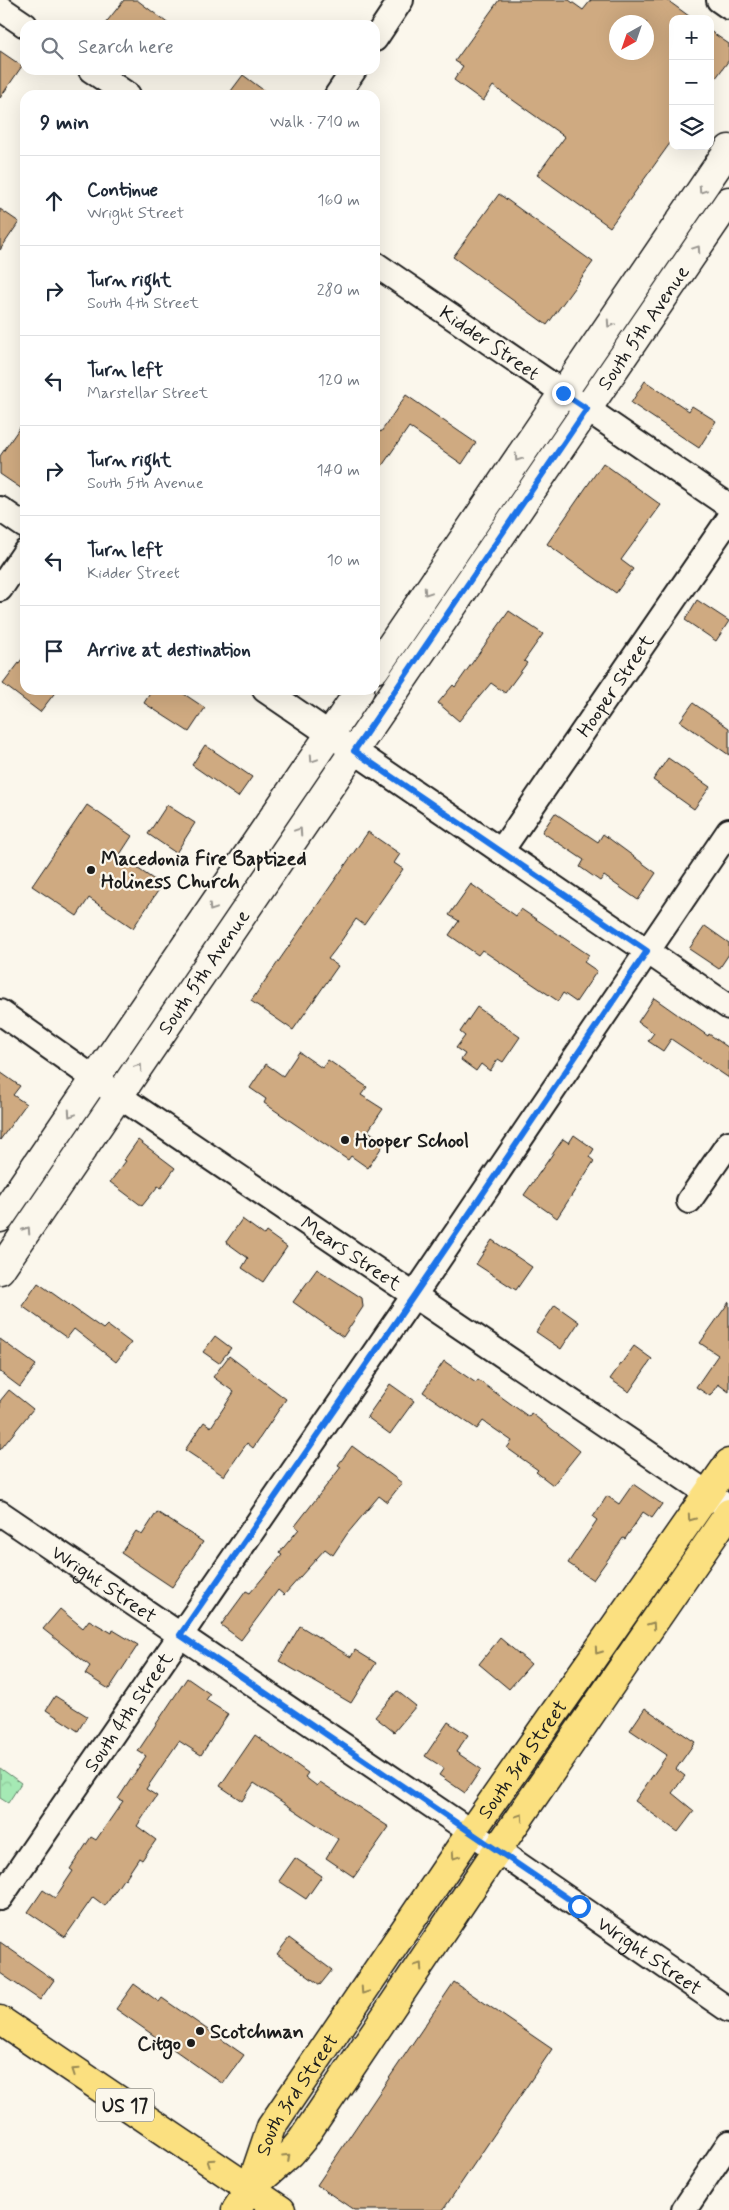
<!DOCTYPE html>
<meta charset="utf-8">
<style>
body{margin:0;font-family:Mynerve,sans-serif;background:#f2f2f3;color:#1f2937}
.controls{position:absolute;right:15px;top:15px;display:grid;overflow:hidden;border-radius:10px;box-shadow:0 5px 20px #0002}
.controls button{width:45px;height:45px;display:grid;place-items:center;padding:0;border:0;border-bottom:1px solid #e0e1e3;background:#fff;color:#1f2937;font:25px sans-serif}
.compass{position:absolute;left:609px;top:15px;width:45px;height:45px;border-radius:50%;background:#fff;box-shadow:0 5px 20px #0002;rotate:220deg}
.stop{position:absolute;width:15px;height:15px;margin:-11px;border:4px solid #1a73e8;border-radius:50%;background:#fff}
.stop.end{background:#1a73e8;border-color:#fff;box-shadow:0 1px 5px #0008}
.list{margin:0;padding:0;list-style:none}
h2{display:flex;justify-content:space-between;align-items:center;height:65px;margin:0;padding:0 20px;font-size:21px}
h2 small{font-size:16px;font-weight:400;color:#747a83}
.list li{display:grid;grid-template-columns:32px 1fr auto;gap:15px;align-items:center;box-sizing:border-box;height:90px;padding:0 20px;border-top:1px solid #e0e1e3}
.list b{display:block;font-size:19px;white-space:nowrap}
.list p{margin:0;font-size:16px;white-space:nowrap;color:#747a83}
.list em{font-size:16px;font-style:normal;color:#747a83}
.icon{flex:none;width:28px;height:28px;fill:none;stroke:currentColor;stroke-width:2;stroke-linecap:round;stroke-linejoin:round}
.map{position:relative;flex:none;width:729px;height:2210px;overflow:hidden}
.search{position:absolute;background:#fff;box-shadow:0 5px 20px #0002;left:20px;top:20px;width:360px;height:55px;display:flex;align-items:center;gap:12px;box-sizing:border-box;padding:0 18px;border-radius:15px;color:#747a83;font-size:19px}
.panel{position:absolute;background:#fff;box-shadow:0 5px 20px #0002;left:20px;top:90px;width:360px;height:605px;border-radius:15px}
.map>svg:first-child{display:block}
.park{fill:url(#park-crowns);stroke:#608268}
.building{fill:#cfaa81;stroke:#1c1c1c;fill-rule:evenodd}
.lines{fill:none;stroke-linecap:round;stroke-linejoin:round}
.street-casing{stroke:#1c1c1c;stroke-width:28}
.secondary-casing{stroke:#1c1c1c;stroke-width:31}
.primary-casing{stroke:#1c1c1c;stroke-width:31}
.highway-casing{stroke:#1c1c1c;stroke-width:31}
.street{stroke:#fbf7ec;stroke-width:24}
.secondary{stroke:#fbf7ec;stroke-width:28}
.primary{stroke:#fbe080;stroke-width:28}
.highway{stroke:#fbe080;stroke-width:28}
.oneway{stroke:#97948e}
.oneway2{stroke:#978853}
.route{stroke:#1a73e8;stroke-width:6}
.poi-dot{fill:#1c1c1c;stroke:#fbf7ec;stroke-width:2}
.labels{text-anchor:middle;stroke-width:4.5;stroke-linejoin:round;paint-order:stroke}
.shield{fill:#fbf7ec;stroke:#5f5e5a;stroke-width:1}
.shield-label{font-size:19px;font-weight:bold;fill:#1c1c1c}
.street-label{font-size:20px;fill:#1c1c1c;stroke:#fbf7ec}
.poi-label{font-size:20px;font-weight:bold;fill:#1c1c1c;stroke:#fbf7ec;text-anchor:start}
</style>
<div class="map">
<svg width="729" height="2210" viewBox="0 0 729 2210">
<defs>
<pattern id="park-crowns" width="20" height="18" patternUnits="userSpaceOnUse" patternTransform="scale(1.25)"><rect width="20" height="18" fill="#a5e9b4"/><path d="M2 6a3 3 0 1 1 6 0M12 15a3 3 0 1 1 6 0" fill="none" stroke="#8dc79a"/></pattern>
</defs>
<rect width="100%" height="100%" fill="#fbf7ec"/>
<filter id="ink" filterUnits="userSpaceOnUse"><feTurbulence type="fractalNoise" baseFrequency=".02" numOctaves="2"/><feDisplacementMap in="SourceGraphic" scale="10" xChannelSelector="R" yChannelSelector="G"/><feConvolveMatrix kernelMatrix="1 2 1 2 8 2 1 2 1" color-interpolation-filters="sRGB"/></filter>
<g filter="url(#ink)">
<polygon class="park" points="0,1768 21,1783 8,1803 0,1798"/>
<g class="building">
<polygon points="124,0 137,0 170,25 104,25"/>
<path d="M 499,0 L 569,0 L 583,10 L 591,0 L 667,0 L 693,19 L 673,19 L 673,139 L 610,227 L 537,175 L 565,137 L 493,86 L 483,101 L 454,80 L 463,66 L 455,61 ZM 616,22 L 646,22 L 646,52 L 616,52 Z"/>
<polygon points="710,31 729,44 729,60 710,86"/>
<polygon points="0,51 22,66 0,98"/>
<polygon points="243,75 270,95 228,95"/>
<polygon points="499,194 593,262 547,325 453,257"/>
<polygon points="0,209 19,222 0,250"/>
<polygon points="645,381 689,411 692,406 716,421 699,448 631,403"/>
<polygon points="406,395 476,443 462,464 409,427 375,476 375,428 381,432"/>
<polygon points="25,420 25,491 0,474 0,456"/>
<polygon points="603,463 661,505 621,560 633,569 616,593 547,544"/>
<polygon points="697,600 729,621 716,641 685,620"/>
<polygon points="509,611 543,634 524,661 527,663 505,693 491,683 459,721 438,703 453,685 455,687"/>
<polygon points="25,655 25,690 57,690 40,712 3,684"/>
<polygon points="152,690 178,690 205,708 189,732 144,703"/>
<polygon points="693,703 729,728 729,755 680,721"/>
<polygon points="205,745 252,777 238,797 192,765"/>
<polygon points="668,758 710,787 694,809 653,780"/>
<polygon points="87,805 132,836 119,856 162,885 133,928 89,898 77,916 32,886"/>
<polygon points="167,805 195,823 176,853 148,834"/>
<polygon points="555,813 598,842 603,834 656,873 638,900 604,876 600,881 580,867 584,860 542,832"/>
<polygon points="368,832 400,854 394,863 403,869 364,925 356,919 335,950 328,959 338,966 293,1030 251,1001"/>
<polygon points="471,884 516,916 521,909 589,955 584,962 597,971 576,1002 563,993 558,1001 482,950 478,955 449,935 459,921 449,915"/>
<polygon points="705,926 729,943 729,954 719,969 689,949"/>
<polygon points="654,998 708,1036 709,1034 729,1048 729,1078 671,1039 663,1051 648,1041 654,1033 638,1022"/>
<polygon points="477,1007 520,1037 503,1062 498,1059 490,1071 481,1064 476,1071 461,1060 465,1054 456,1048 465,1036 460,1032"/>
<polygon points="299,1052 322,1068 328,1060 367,1087 361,1095 383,1109 368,1131 385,1142 368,1168 351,1156 348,1160 264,1103 266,1099 250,1088 266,1064 283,1076"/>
<polygon points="0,1072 20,1086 13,1095 26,1104 0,1140"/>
<polygon points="574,1135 594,1149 589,1157 594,1161 557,1218 524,1195 563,1139 569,1143"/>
<polygon points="138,1140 175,1168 161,1188 158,1186 142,1206 110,1182 126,1161 124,1160"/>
<polygon points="242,1219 264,1235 266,1232 287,1247 263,1282 242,1268 248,1258 226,1242"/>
<polygon points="492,1240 532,1267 516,1290 476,1264"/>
<polygon points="317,1269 362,1298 363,1307 343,1337 293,1302"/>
<polygon points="38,1283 103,1329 107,1325 131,1343 116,1362 74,1329 67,1338 22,1306"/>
<polygon points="729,1302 729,1392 718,1384 710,1396 696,1387 718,1355 700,1343"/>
<polygon points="555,1305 579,1322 561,1349 536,1332"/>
<polygon points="215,1336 231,1348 219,1363 203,1352"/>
<polygon points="0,1339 36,1365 20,1387 0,1372"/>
<polygon points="634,1346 652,1359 629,1392 610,1379"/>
<polygon points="229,1356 286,1399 253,1448 247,1443 224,1476 185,1450 204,1422 211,1427 234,1392 213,1377"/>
<polygon points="444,1361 476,1383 478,1380 529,1417 531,1413 580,1451 553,1485 536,1472 538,1470 507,1448 512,1441 483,1421 477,1429 423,1392"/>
<polygon points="390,1384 414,1401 390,1434 367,1417"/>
<polygon points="9,1390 33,1409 0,1450 0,1401"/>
<polygon points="352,1446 402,1483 387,1502 379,1496 347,1534 333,1555 325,1549 284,1595 278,1590 241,1640 221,1625 246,1591 250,1593 282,1555 279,1553 299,1529 295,1526 341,1467 338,1465"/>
<polygon points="633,1484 662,1504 652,1518 643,1512 625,1539 623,1538 593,1580 568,1563 597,1520 593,1517 607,1496 619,1504"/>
<polygon points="157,1512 203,1542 172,1587 121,1553 136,1531 142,1535"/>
<polygon points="60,1609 83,1628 89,1620 112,1633 113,1630 138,1645 109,1689 85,1674 90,1666 43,1629"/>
<polygon points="300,1626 351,1657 355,1650 376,1663 351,1703 279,1661"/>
<polygon points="500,1638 531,1664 509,1689 479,1664"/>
<polygon points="187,1678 210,1694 206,1700 228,1714 201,1755 179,1741 146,1789 157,1796 137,1826 156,1840 142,1860 139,1858 125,1879 124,1878 105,1906 93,1897 65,1937 28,1912 43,1890 55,1898 73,1871 70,1869 91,1837 96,1840 123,1801 118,1799 146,1756 138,1751"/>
<polygon points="397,1691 416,1706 394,1732 375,1717"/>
<polygon points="55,1696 87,1716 78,1731 46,1710"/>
<polygon points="645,1708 695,1742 676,1769 685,1776 672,1793 694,1811 678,1832 635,1801 667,1755 630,1730"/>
<polygon points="448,1722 468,1735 456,1752 481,1769 465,1793 439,1775 444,1768 425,1756"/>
<polygon points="255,1735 308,1773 305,1777 317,1786 320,1782 389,1827 354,1877 326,1858 338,1839 254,1783 242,1801 220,1786"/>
<polygon points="295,1858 322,1876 306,1899 279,1881"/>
<polygon points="289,1938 332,1970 320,1985 277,1954"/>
<polygon points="0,1942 54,1980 40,2000 0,1973"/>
<polygon points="454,1982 552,2049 443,2210 354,2210 317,2185"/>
<polygon points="134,1984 159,2002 162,1998 244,2055 223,2084 116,2009"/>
</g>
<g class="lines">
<g class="street-casing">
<g id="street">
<polyline points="719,0 729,7"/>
<polyline points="0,8 25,25"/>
<polyline points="375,39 401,0"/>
<polyline points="91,70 128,95"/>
<polyline points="337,95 354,70"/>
<path id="s1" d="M 375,264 L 729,506"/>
<polyline points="0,509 25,526"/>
<polyline points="0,589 25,552"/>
<polyline points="265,690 729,1007"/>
<path id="s2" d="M 501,851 L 729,519"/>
<path id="s3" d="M 0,1012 L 119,1096 L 729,1508"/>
<polyline points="689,1201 729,1143"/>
<path id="s4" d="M 0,1513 L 471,1832 L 729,2010"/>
<path id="s5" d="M 0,1898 L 415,1294 L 729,831"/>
<polyline points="684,2210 729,2143"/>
</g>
</g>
<g class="secondary-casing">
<g id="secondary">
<polyline points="375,669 729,149"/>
<polyline points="0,1218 360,690"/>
<path id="s6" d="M 0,1270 L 729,201"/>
</g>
</g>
<g class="primary-casing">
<polyline id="primary" points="0,2020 250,2189"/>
</g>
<g class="highway-casing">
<g id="highway">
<path id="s7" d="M 250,2189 L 271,2127 L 471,1832 L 729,1463"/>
<polyline points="250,2189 281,2210"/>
<polyline points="236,2210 250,2189 291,2153 302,2140 497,1850 729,1513"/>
</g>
</g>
<use href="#street" class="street"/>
<use href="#secondary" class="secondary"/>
<use href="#primary" class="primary"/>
<use href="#highway" class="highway"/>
</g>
<defs><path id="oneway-chevron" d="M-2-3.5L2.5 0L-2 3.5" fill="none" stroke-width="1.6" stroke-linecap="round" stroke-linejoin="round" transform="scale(1.25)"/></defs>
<g class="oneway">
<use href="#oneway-chevron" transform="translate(702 190) rotate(124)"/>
<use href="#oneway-chevron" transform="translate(697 249) rotate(-56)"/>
<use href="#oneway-chevron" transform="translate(610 324) rotate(124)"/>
<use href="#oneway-chevron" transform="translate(518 458) rotate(124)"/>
<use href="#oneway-chevron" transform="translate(427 592) rotate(124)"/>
<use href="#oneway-chevron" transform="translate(313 759) rotate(124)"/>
<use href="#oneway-chevron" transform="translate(299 831) rotate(-56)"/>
<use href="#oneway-chevron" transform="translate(212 908) rotate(124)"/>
<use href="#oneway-chevron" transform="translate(139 1067) rotate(-56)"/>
<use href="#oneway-chevron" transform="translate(71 1114) rotate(124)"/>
<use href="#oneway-chevron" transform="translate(27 1230) rotate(-56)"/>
</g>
<g class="oneway2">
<use href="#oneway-chevron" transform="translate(691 1518) rotate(125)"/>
<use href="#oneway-chevron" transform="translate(652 1625) rotate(-55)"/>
<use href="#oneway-chevron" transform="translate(598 1651) rotate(125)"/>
<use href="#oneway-chevron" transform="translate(520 1817) rotate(-56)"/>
<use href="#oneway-chevron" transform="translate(455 1856) rotate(124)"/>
<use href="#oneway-chevron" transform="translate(419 1966) rotate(-56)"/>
<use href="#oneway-chevron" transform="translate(364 1991) rotate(124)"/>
<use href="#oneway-chevron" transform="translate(75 2071) rotate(-146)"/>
<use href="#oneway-chevron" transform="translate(287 2157) rotate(-43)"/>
<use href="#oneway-chevron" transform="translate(210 2162) rotate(-146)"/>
</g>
</g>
<g class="lines" filter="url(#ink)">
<polyline class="route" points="563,393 587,409 354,751 647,951 415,1294 180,1635 579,1906"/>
</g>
<g class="poi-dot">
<circle cx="91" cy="870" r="5"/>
<circle cx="345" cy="1140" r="5"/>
<circle cx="200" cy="2031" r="5"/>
<circle cx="191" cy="2043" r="5"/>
</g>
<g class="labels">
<rect class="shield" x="96" y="2088.5" width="58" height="33" rx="4"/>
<g class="shield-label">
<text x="125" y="2112">US 17</text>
</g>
<g class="street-label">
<text dy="7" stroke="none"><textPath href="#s6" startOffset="1141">South 5th Avenue</textPath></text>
<text dy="7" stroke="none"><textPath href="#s1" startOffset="139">Kidder Street</textPath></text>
<text dy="7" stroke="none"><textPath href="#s2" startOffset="201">Hooper Street</textPath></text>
<text dy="7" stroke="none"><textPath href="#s6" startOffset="361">South 5th Avenue</textPath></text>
<text dy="7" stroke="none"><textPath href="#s3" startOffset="426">Mears Street</textPath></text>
<text dy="7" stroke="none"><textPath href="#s4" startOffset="126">Wright Street</textPath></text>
<text dy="7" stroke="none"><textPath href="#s5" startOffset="226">South 4th Street</textPath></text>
<text dy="7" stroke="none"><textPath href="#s7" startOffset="511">South 3rd Street</textPath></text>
<text dy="7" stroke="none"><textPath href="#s4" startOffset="786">Wright Street</textPath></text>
<text dy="7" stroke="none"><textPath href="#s7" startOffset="106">South 3rd Street</textPath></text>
</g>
<g class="poi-label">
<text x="101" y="865">Macedonia Fire Baptized<tspan x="101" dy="23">Holiness Church</tspan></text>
<text x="355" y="1147">Hooper School</text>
<text x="210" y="2038">Scotchman</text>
<text x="181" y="2050" text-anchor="end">Citgo</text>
</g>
</g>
</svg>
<div class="controls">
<button>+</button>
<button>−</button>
<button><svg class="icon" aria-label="layers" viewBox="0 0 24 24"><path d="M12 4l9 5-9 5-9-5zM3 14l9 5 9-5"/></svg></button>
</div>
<svg class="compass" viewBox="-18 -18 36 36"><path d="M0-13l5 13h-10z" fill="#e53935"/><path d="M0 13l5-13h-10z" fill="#747a83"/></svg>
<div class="stop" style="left:579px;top:1906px"></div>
<div class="stop end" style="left:563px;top:393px"></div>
<div class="search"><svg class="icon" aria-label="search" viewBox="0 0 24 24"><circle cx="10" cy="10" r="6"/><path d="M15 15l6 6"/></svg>Search here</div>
<section class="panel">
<h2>9 min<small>Walk · 710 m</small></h2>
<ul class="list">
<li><svg class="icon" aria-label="ahead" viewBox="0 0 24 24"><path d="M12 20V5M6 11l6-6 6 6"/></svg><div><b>Continue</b><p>Wright Street</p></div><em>160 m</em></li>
<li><svg class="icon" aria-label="right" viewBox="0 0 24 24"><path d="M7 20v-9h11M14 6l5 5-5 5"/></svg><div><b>Turn right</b><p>South 4th Street</p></div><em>280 m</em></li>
<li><svg class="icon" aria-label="left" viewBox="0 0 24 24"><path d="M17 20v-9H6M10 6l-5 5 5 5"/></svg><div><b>Turn left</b><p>Marstellar Street</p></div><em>120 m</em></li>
<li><svg class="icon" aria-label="right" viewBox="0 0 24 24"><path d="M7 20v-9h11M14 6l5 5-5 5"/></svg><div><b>Turn right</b><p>South 5th Avenue</p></div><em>140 m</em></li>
<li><svg class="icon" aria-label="left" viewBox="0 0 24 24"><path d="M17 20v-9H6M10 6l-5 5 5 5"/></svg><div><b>Turn left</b><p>Kidder Street</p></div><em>10 m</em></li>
<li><svg class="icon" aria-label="arrive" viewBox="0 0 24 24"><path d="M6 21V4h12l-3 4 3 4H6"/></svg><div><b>Arrive at destination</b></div></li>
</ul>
</section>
</div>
